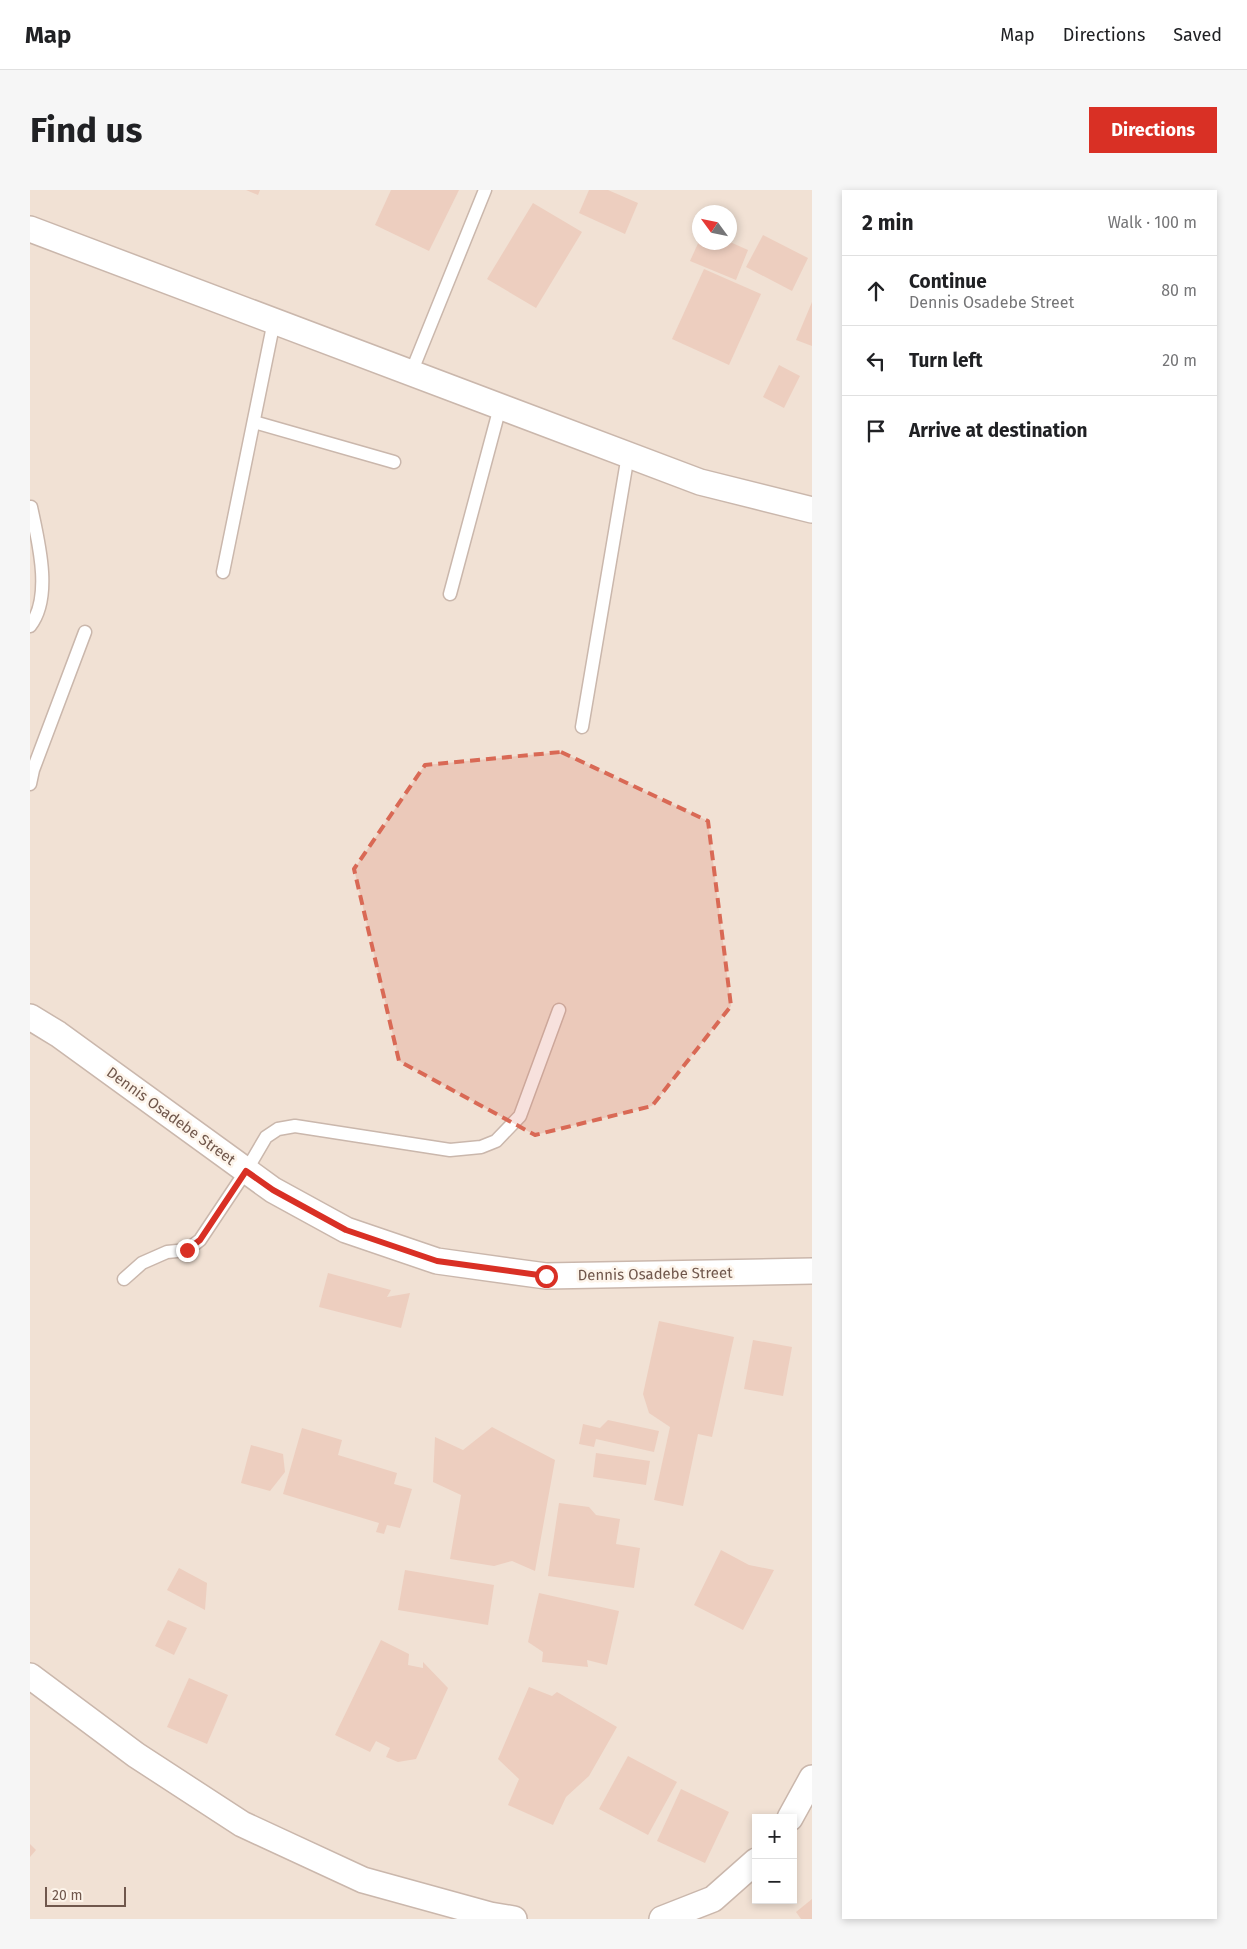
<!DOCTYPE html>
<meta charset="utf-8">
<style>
body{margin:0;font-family:"Fira Sans",sans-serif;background:#f6f6f6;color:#202124}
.controls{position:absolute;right:15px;bottom:15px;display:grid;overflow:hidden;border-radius:0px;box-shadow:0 2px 8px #0003}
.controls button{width:45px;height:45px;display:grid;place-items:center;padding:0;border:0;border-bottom:1px solid #e0e0e0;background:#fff;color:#202124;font:25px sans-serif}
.compass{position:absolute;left:662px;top:15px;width:45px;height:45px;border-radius:50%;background:#fff;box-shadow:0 2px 8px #0003;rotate:303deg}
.scale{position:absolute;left:15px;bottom:12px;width:81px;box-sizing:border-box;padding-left:5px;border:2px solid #70574c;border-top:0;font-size:14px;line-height:18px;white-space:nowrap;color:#70574c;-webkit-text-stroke:4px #fdf4ea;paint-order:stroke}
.stop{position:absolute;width:15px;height:15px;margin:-11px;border:4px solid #d93025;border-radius:50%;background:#fff}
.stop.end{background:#d93025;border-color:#fff;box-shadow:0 1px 5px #0008}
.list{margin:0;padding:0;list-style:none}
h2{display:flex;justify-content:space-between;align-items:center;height:65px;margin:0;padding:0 20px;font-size:21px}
h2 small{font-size:16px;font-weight:400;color:#757577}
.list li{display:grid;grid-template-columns:32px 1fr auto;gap:15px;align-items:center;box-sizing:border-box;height:70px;padding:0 20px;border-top:1px solid #e0e0e0}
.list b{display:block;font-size:19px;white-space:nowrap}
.list p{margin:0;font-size:16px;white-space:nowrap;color:#757577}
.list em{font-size:16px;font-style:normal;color:#757577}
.icon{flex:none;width:28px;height:28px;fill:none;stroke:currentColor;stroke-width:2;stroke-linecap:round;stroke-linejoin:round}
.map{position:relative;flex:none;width:782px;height:1729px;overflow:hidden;border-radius:0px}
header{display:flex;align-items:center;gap:30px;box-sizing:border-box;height:70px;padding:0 25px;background:#fff;border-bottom:1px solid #e0e0e0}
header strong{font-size:24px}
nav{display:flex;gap:28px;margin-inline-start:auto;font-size:18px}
.intro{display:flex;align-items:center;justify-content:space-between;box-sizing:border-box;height:120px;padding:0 30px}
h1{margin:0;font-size:35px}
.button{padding:12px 22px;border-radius:0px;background:#d93025;color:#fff;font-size:18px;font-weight:700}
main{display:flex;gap:30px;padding:0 30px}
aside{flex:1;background:#fff;border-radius:0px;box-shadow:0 2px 8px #0003}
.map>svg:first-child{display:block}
.residential{fill:#f1e1d4;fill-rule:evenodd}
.building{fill:#edcebf}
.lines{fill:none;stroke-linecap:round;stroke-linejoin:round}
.service-casing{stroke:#cab7ac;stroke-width:15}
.minor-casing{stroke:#cab7ac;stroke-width:28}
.service{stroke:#fff;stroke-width:12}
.minor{stroke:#fff;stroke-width:25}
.route{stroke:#d93025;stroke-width:6}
.marked{fill:#d96955;fill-opacity:0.2;stroke:#d96955;stroke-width:4;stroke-dasharray:10 6;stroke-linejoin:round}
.labels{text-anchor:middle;stroke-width:5;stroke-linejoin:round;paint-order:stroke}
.street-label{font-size:15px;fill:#70574c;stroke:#fdf4ea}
</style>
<header>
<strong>Map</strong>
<nav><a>Map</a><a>Directions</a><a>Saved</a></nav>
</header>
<div class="intro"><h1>Find us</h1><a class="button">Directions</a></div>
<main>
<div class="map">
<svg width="782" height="1729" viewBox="0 0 782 1729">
<rect width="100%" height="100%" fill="#faf0e4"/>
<path class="residential" d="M 0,0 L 782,0 L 782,1729 L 0,1729 ZM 670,22 L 700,22 L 700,52 L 670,52 ZM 726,1628 L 763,1628 L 763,1710 L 726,1710 Z"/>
<g class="building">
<polygon points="216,0 230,0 228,5"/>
<polygon points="361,0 429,0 399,61 345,35"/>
<polygon points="559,0 578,0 608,13 595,44 549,23"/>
<polygon points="503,13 552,42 506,118 457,89"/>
<polygon points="733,45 778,68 762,101 716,77"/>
<polygon points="670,49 670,52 700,52 718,60 706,90 660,71"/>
<polygon points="674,79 731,104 699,175 642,149"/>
<polygon points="782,112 782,156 766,150"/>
<polygon points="749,175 770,186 754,218 733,207"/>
<polygon points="298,1083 361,1100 357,1107 380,1103 371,1138 289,1117"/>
<polygon points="629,1131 704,1147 682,1247 668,1244 653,1316 624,1310 640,1237 619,1223 613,1204"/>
<polygon points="723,1150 762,1157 753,1206 714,1199"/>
<polygon points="578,1230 629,1241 624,1262 566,1249 564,1257 549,1254 553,1234 570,1238"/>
<polygon points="462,1237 525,1270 505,1381 482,1371 464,1376 420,1369 431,1305 403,1292 405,1247 433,1260"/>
<polygon points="272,1238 312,1250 308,1265 367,1283 364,1294 382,1299 370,1338 357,1335 354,1344 346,1342 349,1333 253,1304"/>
<polygon points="221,1255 253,1264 255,1282 240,1301 211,1293"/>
<polygon points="566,1263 620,1271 616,1295 563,1287"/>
<polygon points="529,1313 559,1317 566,1325 590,1329 586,1354 610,1358 604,1398 518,1386"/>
<polygon points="691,1360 719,1375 744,1380 713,1440 664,1415"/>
<polygon points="149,1378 177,1393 175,1420 137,1400"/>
<polygon points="375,1380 464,1395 458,1435 368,1420"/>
<polygon points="509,1403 589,1421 577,1475 557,1470 558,1477 512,1472 513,1462 498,1452"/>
<polygon points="138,1430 157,1438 144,1465 125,1456"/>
<polygon points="351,1450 379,1464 378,1475 393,1478 393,1472 418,1498 386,1569 368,1572 356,1567 360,1558 346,1551 340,1562 305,1545"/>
<polygon points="159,1488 198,1505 177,1554 137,1537"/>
<polygon points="499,1497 522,1506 527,1502 587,1537 559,1586 536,1607 523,1635 478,1615 489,1589 468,1569"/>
<polygon points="598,1566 647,1592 618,1645 569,1619"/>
<polygon points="651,1599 699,1622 675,1673 627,1651"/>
<polygon points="0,1654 6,1660 0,1667"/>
<polygon points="782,1709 782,1729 771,1729 766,1722"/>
</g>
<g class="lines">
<g class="service-casing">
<g id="service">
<polyline points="381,183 455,0"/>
<polyline points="224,232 364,272"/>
<polyline points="193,382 244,131"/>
<polyline points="420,404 470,217"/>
<path d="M 0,436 C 23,407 8,350 1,317"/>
<polyline points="552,537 598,265"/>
<polyline points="0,594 3,580 55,442"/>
<polyline points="94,1089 112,1073 137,1062 157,1060 170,1050 216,981 236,947 248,939 265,936 420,960 451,957 466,951 490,926 529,820"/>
</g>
</g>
<g class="minor-casing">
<g id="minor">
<polyline points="0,39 670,292 782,320"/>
<polyline points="0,827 28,844 243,1000 316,1040 407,1071 516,1086 782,1081"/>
<polyline points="0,1486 106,1565 212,1634 333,1690 460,1725 484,1729"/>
<polyline points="760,1628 782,1588"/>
<polyline points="632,1729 683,1709 726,1671"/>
</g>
</g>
<use href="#service" class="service"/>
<use href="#minor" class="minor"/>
</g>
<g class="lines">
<polyline class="route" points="157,1060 170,1050 216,981 243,1000 316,1040 407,1071 516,1086"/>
</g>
<path class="marked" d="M 531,562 L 678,631 L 701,816 L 622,916 L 505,945 L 369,871 L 324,679 L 395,575 Z"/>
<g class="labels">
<g class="street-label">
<text transform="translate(141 926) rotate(36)" y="5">Dennis Osadebe Street</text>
<text transform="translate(625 1084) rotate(-1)" y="5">Dennis Osadebe Street</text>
</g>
</g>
</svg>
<div class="controls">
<button>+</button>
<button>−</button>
</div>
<svg class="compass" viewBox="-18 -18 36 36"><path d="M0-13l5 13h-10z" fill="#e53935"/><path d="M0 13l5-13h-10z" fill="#757577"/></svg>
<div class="scale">20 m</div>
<div class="stop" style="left:516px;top:1086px"></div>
<div class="stop end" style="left:157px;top:1060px"></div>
</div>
<aside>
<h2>2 min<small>Walk · 100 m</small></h2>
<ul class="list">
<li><svg class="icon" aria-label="ahead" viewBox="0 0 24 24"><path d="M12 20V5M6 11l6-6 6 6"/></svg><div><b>Continue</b><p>Dennis Osadebe Street</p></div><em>80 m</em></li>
<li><svg class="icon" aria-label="left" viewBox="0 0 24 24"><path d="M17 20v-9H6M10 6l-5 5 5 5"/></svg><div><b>Turn left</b></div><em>20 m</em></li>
<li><svg class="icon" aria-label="arrive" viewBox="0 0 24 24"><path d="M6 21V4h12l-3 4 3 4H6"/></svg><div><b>Arrive at destination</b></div></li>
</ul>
</aside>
</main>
